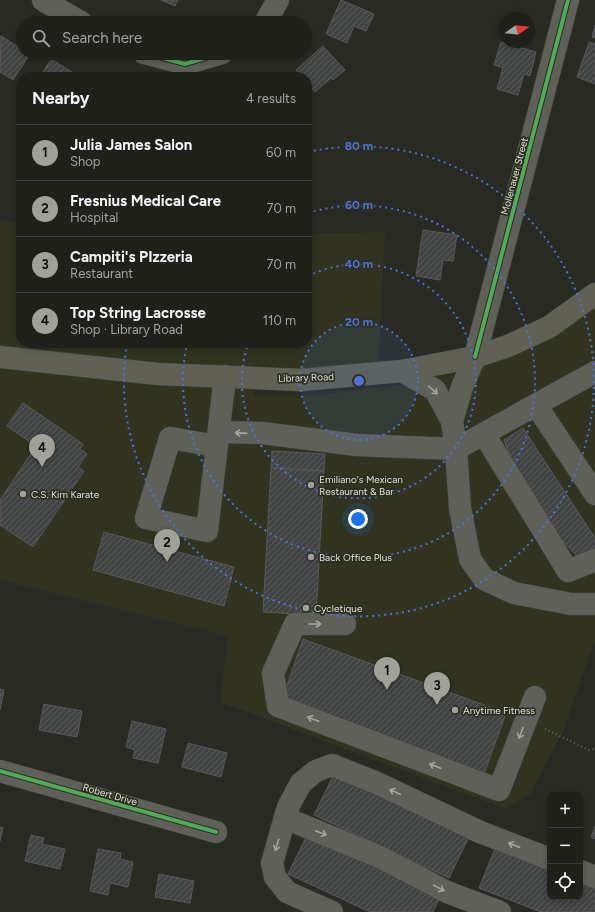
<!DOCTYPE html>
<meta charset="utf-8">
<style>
body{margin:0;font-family:Figtree,sans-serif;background:#2d2d28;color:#f1f3f6}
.controls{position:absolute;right:12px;bottom:12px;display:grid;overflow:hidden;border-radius:8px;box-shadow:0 2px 6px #0003}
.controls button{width:36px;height:36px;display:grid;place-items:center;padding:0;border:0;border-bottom:1px solid #3d3e3a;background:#20201b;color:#f1f3f6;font:20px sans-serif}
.compass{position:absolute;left:499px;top:12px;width:36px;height:36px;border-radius:50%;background:#20201b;box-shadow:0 2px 6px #0003;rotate:76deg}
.you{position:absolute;left:358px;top:519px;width:14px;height:14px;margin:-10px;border:3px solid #fff;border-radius:50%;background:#1a73e8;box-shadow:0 0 0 6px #1a73e833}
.badge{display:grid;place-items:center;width:26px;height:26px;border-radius:50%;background:#a0a199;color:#111;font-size:13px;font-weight:700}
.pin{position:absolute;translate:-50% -33px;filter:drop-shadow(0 1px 2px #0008)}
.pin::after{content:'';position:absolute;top:21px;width:14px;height:12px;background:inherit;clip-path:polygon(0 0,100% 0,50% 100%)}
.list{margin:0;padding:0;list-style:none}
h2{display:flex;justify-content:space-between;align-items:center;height:52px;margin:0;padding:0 16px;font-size:17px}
h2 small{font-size:13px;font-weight:400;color:#a2a3a3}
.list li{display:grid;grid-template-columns:26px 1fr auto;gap:12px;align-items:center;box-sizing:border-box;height:56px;padding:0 16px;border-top:1px solid #3d3e3a}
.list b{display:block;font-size:15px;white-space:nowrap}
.list p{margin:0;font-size:13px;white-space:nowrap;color:#a2a3a3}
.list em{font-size:13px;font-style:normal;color:#a2a3a3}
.icon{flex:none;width:22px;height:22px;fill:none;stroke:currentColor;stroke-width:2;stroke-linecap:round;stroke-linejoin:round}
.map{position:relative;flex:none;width:595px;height:912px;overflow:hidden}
.search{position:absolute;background:#20201b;box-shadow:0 2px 6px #0003;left:16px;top:16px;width:296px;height:44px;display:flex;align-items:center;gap:10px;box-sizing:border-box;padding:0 14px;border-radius:22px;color:#a2a3a3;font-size:15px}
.panel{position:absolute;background:#20201b;box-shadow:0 2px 6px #0003;left:16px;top:72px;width:296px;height:276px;border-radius:16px}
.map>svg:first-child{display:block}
.built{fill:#313320}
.building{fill:url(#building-hatch);stroke:#585959}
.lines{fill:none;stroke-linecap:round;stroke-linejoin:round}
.minor-casing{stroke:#474841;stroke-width:23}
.major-casing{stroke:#474841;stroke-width:23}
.path{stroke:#60605b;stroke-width:2.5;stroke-dasharray:1 3;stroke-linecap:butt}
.minor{stroke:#60605a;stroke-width:22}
.major{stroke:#606154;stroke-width:22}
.cycleway-casing{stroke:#2c2e20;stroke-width:6}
.cycleway{stroke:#51ab58;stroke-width:4}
.oneway{stroke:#a6a79f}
.ring{fill:none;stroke:#4e73d8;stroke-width:2;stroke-dasharray:2 4}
.poi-dot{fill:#a0a199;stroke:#2c2e20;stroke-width:1.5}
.labels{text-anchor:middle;stroke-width:3.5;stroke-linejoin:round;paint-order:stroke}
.street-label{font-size:10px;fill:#e0e1d8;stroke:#2c2e20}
.poi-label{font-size:10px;fill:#e0e1d8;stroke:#2c2e20;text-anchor:start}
.centre{fill:#4e73d8;stroke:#2c2e20;stroke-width:2}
.ring-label{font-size:12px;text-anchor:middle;font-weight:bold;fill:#4e73d8;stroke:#2c2e20;stroke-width:3.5;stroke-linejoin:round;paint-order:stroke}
</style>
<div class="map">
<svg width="595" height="912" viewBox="0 0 595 912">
<defs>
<pattern id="building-hatch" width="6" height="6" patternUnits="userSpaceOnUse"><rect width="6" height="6" fill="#414343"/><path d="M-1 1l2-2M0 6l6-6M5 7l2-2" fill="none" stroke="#5c5e5d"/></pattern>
</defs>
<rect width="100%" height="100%" fill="#2a2a24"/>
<polygon class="built" points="0,219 21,225 21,343 307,343 307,234 385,232 378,373 254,378 254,395 325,394 402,385 402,371 475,357 595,294 595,644 593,645 564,729 530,794 506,809 220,702 228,636 0,580"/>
<g class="building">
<polygon points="161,0 178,0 175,6"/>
<polygon points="341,0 374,14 366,31 354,26 347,43 326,34"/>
<polygon points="595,25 595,38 592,37"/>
<polygon points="1,36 23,50 23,53 30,54 13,80 0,72"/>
<polygon points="501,42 536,52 530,76 524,74 518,95 497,89 503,68 494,65"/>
<polygon points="589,42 595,44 595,84 577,77"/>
<polygon points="323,46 345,70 333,80 331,78 315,92 307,83 307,77 302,77 296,70"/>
<polygon points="51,59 80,77 40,77"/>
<polygon points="423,230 457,235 453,261 443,260 440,280 416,276"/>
<polygon points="23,403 83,444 80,449 87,454 78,467 84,471 33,547 0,525 0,500 36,446 7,426"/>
<polygon points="523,428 595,538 595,557 584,564 562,540 516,470 504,440"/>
<polygon points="272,451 325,454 324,471 271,468"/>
<polygon points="271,468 324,471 316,615 263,612"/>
<polygon points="104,532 234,567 224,606 93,570"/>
<polygon points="303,639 506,713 484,774 282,700"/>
<polygon points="0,689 4,690 0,710"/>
<polygon points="44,704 82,711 77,737 39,730"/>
<polygon points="132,721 166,729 158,763 133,758 135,750 126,747"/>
<polygon points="188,743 227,753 221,777 182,767"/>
<polygon points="334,774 469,837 449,878 314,815"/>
<polygon points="595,826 595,839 591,837"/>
<polygon points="0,827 3,828 0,841"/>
<polygon points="308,833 441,895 433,912 370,912 288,874"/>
<polygon points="31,835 44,838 42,844 65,849 60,869 25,861"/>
<polygon points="496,846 550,867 550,897 580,897 580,878 595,884 595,912 541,912 479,888"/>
<polygon points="98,849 121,853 120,859 133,862 128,887 110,883 108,895 90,891"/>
<polygon points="159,874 194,881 190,903 155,897"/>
</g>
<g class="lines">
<g class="minor-casing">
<g id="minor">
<polyline points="43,0 82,23"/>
<polyline points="265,23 278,0"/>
<polyline points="144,53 185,64 222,53"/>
<polyline points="402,371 435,390 452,421 456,449 460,508 470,559 484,579 514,593 571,604 595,604"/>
<polyline points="536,405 595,494"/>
<polyline points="452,421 462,387 475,357 568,0"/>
<polyline points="219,432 262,433 357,445 456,449 595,372"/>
<polyline points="484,434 568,571 595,560"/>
<polyline points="217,446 170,438 146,518 207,531 225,376"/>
<polyline points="345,624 295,624 273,673 278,706 499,790 535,697"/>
<polyline points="0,771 216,832"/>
<polyline points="285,818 382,858 447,892 500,912"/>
<polyline points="580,871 595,877"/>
<polyline points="332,912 287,892 275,877 272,863 288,807 301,783 316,771 332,765 377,783 480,832 550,859"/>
</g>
</g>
<g class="major-casing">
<polyline id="major" points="0,357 158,374 301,380 402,371 475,357 508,346 549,327 595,294"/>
</g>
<polyline class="path" points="545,729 589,750 595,749"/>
<use href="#minor" class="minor"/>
<use href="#major" class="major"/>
<g class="cycleway-casing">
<g id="cycleway">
<polyline points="144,53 185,64 222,53"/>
<polyline points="475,357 568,0"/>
<polyline points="0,771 216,832"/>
</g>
</g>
<use href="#cycleway" class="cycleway"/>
</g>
<defs><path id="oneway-shaft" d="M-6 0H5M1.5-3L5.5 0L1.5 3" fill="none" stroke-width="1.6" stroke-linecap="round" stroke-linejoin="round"/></defs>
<g class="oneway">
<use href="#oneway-shaft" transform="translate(433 390) rotate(42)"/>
<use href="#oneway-shaft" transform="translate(241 433) rotate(-178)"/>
<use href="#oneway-shaft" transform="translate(315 624)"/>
<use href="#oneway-shaft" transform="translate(313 719) rotate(-159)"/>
<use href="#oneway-shaft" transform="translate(521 733) rotate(111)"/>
<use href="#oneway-shaft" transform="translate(435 766) rotate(-159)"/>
<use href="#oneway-shaft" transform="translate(395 792) rotate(-155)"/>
<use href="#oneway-shaft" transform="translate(321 833) rotate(22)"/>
<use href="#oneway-shaft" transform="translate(277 845) rotate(107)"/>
<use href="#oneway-shaft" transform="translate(514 845) rotate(-159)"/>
<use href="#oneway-shaft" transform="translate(439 888) rotate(28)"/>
</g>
<circle cx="359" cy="381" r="59" fill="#4e73d8" fill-opacity=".12"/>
<g class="ring">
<circle cx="359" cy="381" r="59"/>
<path d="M308 276A117 117 0 1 1 248 344"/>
<path d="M308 213A176 176 0 1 1 187 344"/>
<path d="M308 152A235 235 0 1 1 127 344"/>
</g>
<g class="poi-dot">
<circle cx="311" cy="485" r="4"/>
<circle cx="23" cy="494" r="4"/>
<circle cx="311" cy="557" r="4"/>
<circle cx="306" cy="608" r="4"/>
<circle cx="455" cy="710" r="4"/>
</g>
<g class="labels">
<g class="street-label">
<text transform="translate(514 176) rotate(-75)" y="4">Mollenauer Street</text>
<text transform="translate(306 377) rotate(-2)" y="4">Library Road</text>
<text transform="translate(110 794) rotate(16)" y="4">Robert Drive</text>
</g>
<g class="poi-label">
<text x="319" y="483">Emiliano's Mexican<tspan x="319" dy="12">Restaurant &amp; Bar</tspan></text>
<text x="31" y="498">C.S. Kim Karate</text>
<text x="319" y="561">Back Office Plus</text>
<text x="314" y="612">Cycletique</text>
<text x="463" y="714">Anytime Fitness</text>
</g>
</g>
<circle cx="359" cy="381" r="6" class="centre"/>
<g class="ring-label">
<text x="359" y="150">80 m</text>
<text x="359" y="209">60 m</text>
<text x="359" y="268">40 m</text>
<text x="359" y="326">20 m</text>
</g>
</svg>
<div class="controls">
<button>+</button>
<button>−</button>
<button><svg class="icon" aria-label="locate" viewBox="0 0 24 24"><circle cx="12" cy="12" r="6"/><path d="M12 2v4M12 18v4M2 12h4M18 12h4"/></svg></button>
</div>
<svg class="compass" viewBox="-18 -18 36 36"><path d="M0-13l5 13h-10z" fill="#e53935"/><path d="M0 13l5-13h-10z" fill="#a2a3a3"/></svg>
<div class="you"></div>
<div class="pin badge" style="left:387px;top:690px">1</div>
<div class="pin badge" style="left:167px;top:562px">2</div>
<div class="pin badge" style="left:437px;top:705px">3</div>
<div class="pin badge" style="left:42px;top:467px">4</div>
<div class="search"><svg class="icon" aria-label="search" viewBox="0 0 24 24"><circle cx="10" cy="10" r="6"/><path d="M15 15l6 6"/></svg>Search here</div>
<section class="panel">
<h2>Nearby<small>4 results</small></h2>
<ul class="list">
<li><span class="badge">1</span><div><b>Julia James Salon</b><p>Shop</p></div><em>60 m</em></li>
<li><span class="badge">2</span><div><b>Fresnius Medical Care</b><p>Hospital</p></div><em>70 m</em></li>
<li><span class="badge">3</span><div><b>Campiti's PIzzeria</b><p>Restaurant</p></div><em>70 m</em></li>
<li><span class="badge">4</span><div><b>Top String Lacrosse</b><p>Shop · Library Road</p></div><em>110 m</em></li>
</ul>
</section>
</div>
